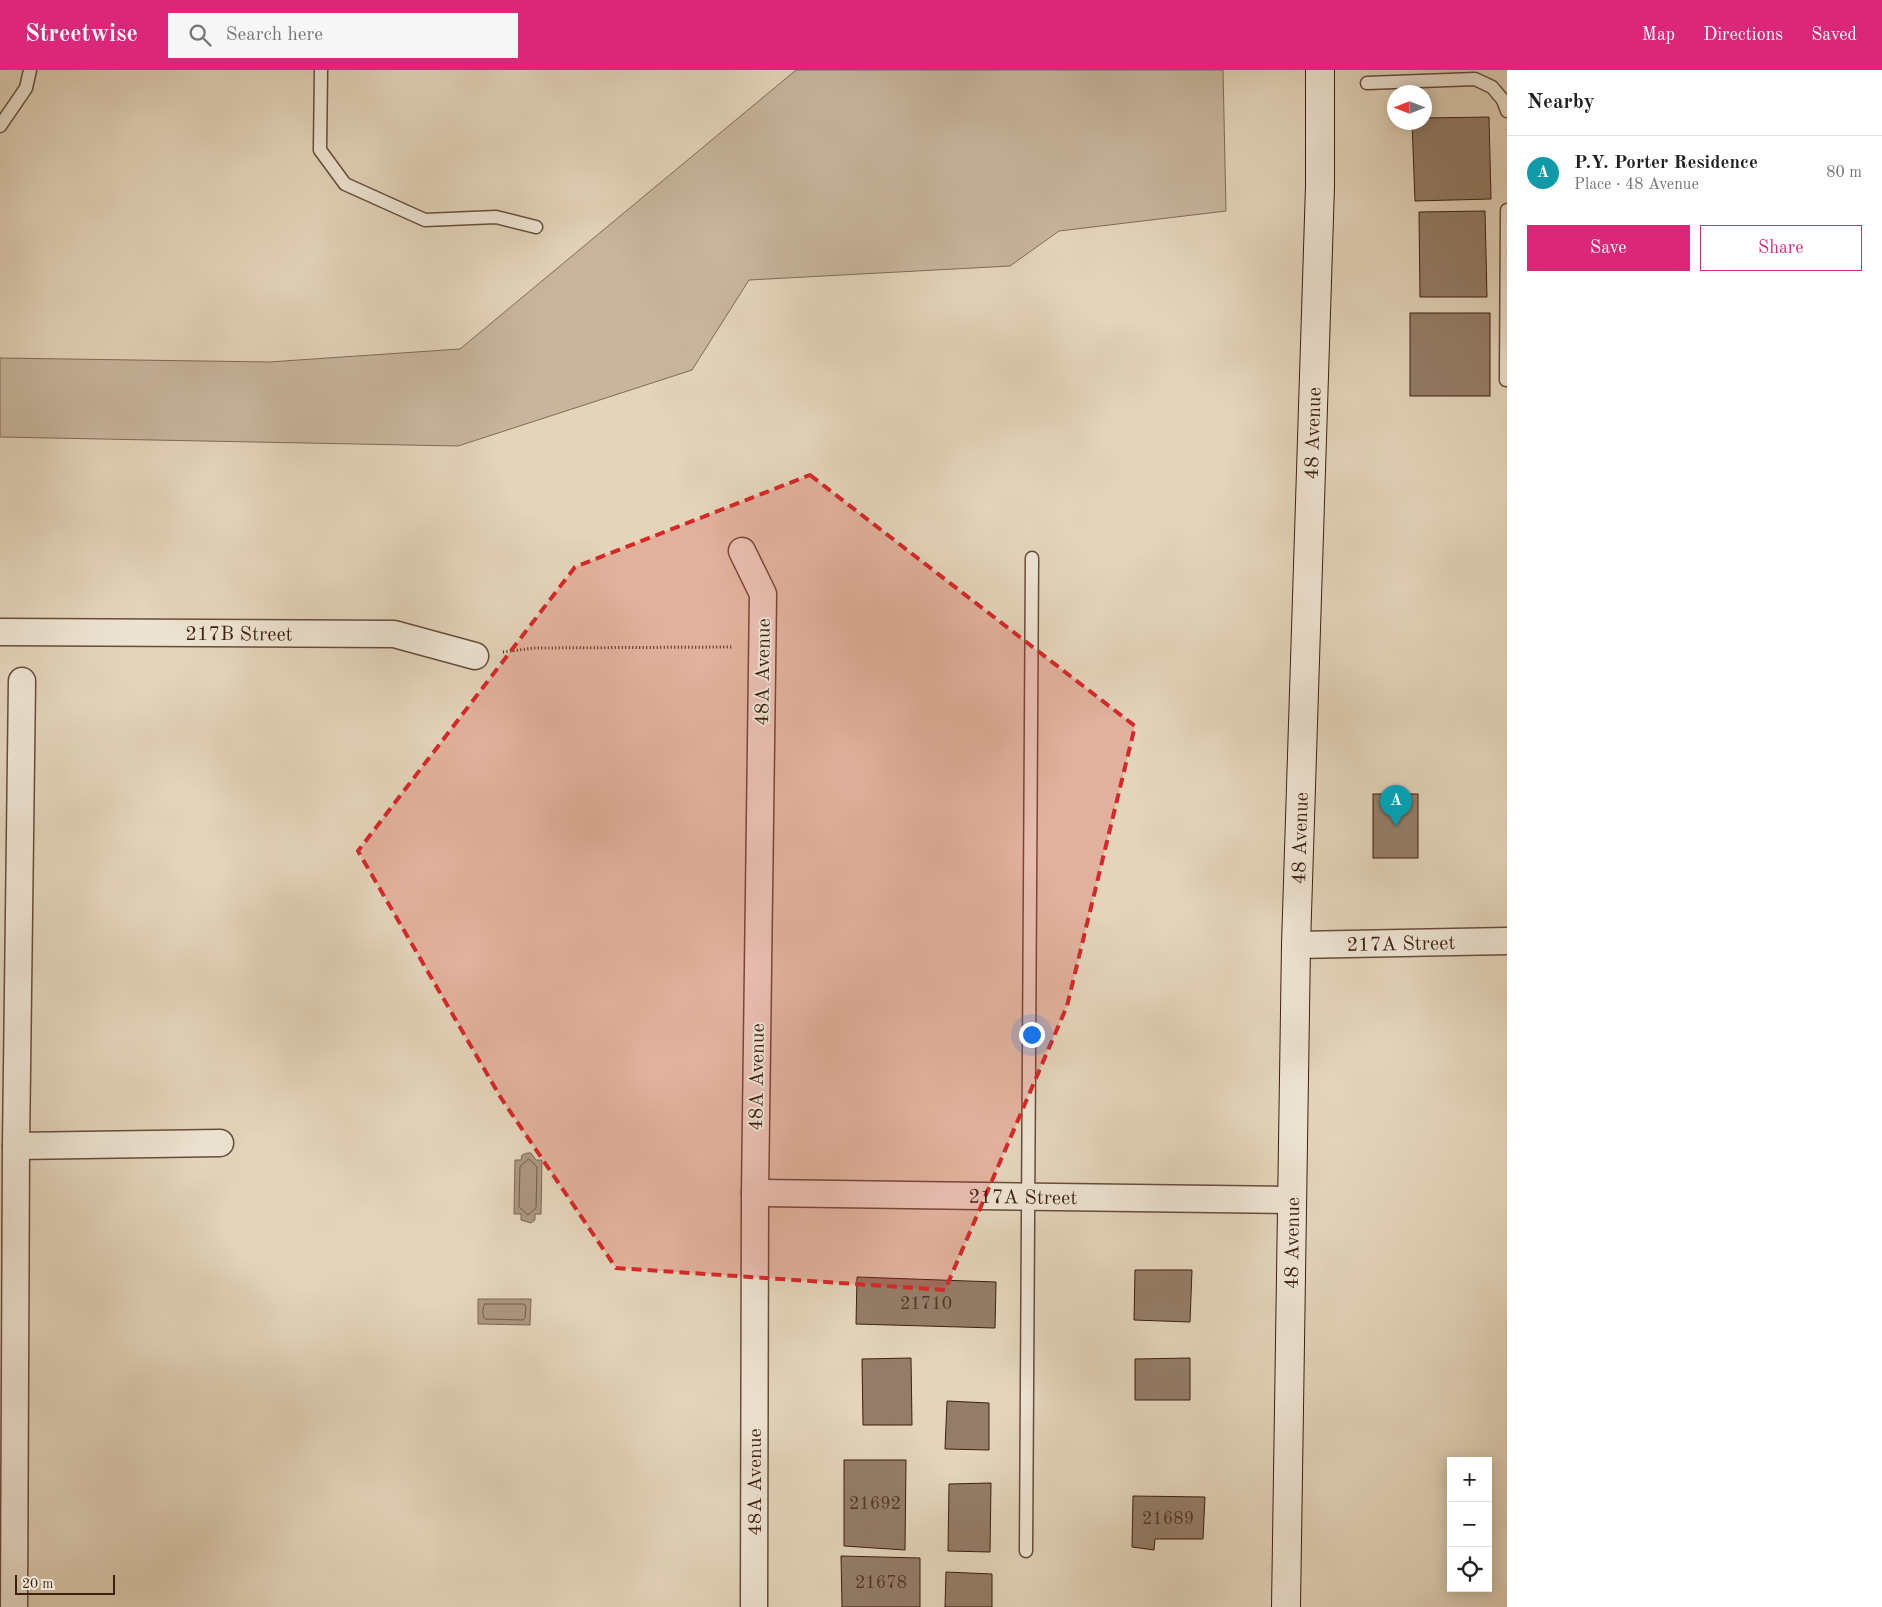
<!DOCTYPE html>
<meta charset="utf-8">
<style>
body{margin:0;font-family:"Old Standard TT",serif;background:#f6f6f6;color:#202124}
.controls{position:absolute;right:15px;bottom:15px;display:grid;overflow:hidden;border-radius:0px;box-shadow:0 2px 12px #0003}
.controls button{width:45px;height:45px;display:grid;place-items:center;padding:0;border:0;border-bottom:1px solid #e0e0e0;background:#fff;color:#202124;font:25px sans-serif}
.compass{position:absolute;left:1387px;top:15px;width:45px;height:45px;border-radius:50%;background:#fff;box-shadow:0 2px 12px #0003;rotate:270deg}
.scale{position:absolute;left:15px;bottom:12px;width:100px;box-sizing:border-box;padding-left:5px;border:2px solid #3e1f10;border-top:0;font-size:14px;line-height:18px;white-space:nowrap;color:#3e1f10;-webkit-text-stroke:4px #ede3d2;paint-order:stroke}
.you{position:absolute;left:1031px;top:964px;width:18px;height:18px;margin:-12px;border:4px solid #fff;border-radius:50%;background:#1a73e8;box-shadow:0 0 0 8px #1a73e833}
.badge{display:grid;place-items:center;width:32px;height:32px;border-radius:50%;background:#db2777;color:#fff;font-size:16px;font-weight:700}
.pin{position:absolute;translate:-50% -41px;filter:drop-shadow(0 1px 2px #0008)}
.pin::after{content:'';position:absolute;top:26px;width:18px;height:15px;background:inherit;clip-path:polygon(0 0,100% 0,50% 100%)}
.list{margin:0;padding:0;list-style:none}
h2{display:flex;justify-content:space-between;align-items:center;height:65px;margin:0;padding:0 20px;font-size:21px}
h2 small{font-size:16px;font-weight:400;color:#757577}
.list li{display:grid;grid-template-columns:32px 1fr auto;gap:15px;align-items:center;box-sizing:border-box;height:75px;padding:0 20px;border-top:1px solid #e0e0e0}
.list b{display:block;font-size:19px;white-space:nowrap}
.list p{margin:0;font-size:16px;white-space:nowrap;color:#757577}
.list em{font-size:16px;font-style:normal;color:#757577}
.actions{display:flex;gap:10px;padding:15px 20px}
.actions a{flex:1;padding:11px 0;border:1px solid #db2777;border-radius:0px;text-align:center;font-size:18px;color:#db2777}
.actions .main{background:#db2777;color:#fff}
.icon{flex:none;width:28px;height:28px;fill:none;stroke:currentColor;stroke-width:2;stroke-linecap:round;stroke-linejoin:round}
.map{position:relative;flex:none;width:1507px;height:1537px;overflow:hidden}
header{display:flex;align-items:center;gap:30px;box-sizing:border-box;height:70px;padding:0 25px;background:#db2777;color:#fff}
header strong{font-size:24px}
nav{display:flex;gap:28px;margin-inline-start:auto;font-size:18px}
.search{width:350px;height:45px;background:#f6f6f6;display:flex;align-items:center;gap:12px;box-sizing:border-box;padding:0 18px;border-radius:0px;color:#757577;font-size:19px}
main{display:flex}
aside{flex:1;background:#fff}
.map>svg:first-child{display:block}
.green{fill:#c7b59d;stroke:#826a56}
.water{fill:#ab9680;stroke:#7f6653}
.lines{fill:none;stroke-linecap:round;stroke-linejoin:round}
.shore{stroke:#745a48;stroke-width:1}
.building{fill:#947d68;stroke:#3e1f10}
.lane-casing{stroke:#674c3a;stroke-width:15}
.street-casing{stroke:#674c3a;stroke-width:29}
.secondary-casing{stroke:#3e1f10;stroke-width:30}
.path{stroke:#3e1f10;stroke-width:3;stroke-dasharray:1 2.5;stroke-linecap:butt}
.lane{stroke:#ede3d2;stroke-width:12}
.street{stroke:#ede3d2;stroke-width:26}
.secondary{stroke:#ede3d2;stroke-width:28}
.marked{fill:#d62828;fill-opacity:0.2;stroke:#d62828;stroke-width:4;stroke-dasharray:10 6;stroke-linejoin:round}
.labels{text-anchor:middle;stroke-width:4;stroke-linejoin:round;paint-order:stroke}
.number-label{font-size:18px;fill:#543626}
.street-label{font-size:20px;fill:#3e1f10;stroke:#ede3d2}
</style>
<header>
<strong>Streetwise</strong>
<div class="search"><svg class="icon" aria-label="search" viewBox="0 0 24 24"><circle cx="10" cy="10" r="6"/><path d="M15 15l6 6"/></svg>Search here</div>
<nav><a>Map</a><a>Directions</a><a>Saved</a></nav>
</header>
<main>
<div class="map">
<svg width="1507" height="1537" viewBox="0 0 1507 1537">
<rect width="100%" height="100%" fill="#e3d4ba"/>
<filter id="stains"><feTurbulence type="fractalNoise" baseFrequency=".004" numOctaves="4"/><feColorMatrix values="0 0 0 0 .2 0 0 0 0 .09 0 0 0 0 .02 0 0 0 .5 -.17"/></filter>
<radialGradient id="worn" r=".72"><stop offset=".6" stop-color="#630" stop-opacity="0"/><stop offset="1" stop-color="#630" stop-opacity=".3"/></radialGradient>
<polygon class="green" points="796,0 1223,0 1226,141 1059,161 1010,196 749,210 692,300 458,376 0,367 0,288 269,292 460,279"/>
<g class="water">
<polygon points="527,1083 531,1083 536,1090 542,1090 541,1144 535,1144 535,1150 531,1153 521,1150 521,1144 514,1144 515,1090 521,1090 522,1085"/>
<polygon points="478,1229 531,1229 530,1255 478,1254"/>
</g>
<g class="lines">
<g class="shore">
<polygon points="529,1089 537,1097 536,1138 528,1145 519,1137 520,1097"/>
<path d="M 485,1234 L 524,1234 L 526,1237 L 525,1248 L 523,1250 L 485,1249 C 482,1246 482,1237 485,1234 Z"/>
</g>
</g>
<g class="building">
<polygon points="1489,47 1491,129 1415,131 1412,52 1424,52 1424,48"/>
<polygon points="1485,141 1487,227 1420,227 1419,142"/>
<rect x="1410" y="243" width="80" height="83"/>
<rect x="1373" y="724" width="45" height="64"/>
<polygon points="1135,1200 1192,1200 1190,1252 1134,1250"/>
<polygon points="857,1207 996,1212 995,1258 856,1254"/>
<polygon points="911,1288 912,1355 863,1355 862,1289"/>
<polygon points="1190,1288 1190,1330 1135,1330 1135,1289"/>
<polygon points="947,1331 989,1333 989,1380 945,1379"/>
<polygon points="844,1390 906,1390 905,1480 844,1476"/>
<polygon points="991,1413 990,1482 948,1481 949,1414"/>
<polygon points="1133,1426 1205,1427 1203,1469 1155,1469 1154,1480 1132,1477"/>
<polygon points="841,1486 920,1488 920,1537 842,1537"/>
<polygon points="946,1502 992,1504 992,1537 945,1537"/>
</g>
<g class="lines">
<g class="lane-casing">
<g id="lane">
<polyline points="321,0 320,80 345,114 425,150 496,147 536,157"/>
<polyline points="1367,13 1475,9 1492,17 1503,30 1507,41"/>
<polyline points="0,56 26,18 30,0"/>
<polyline points="1506,310 1507,140"/>
<polyline points="1026,1481 1032,488"/>
</g>
</g>
<g class="street-casing">
<g id="street">
<polyline points="742,481 763,524 755,1123 754,1537"/>
<path id="s1" d="M 0,562 L 394,564 L 475,586"/>
<path id="s2" d="M 1296,875 L 1507,871"/>
<polyline points="16,1076 220,1073"/>
<path id="s3" d="M 755,1123 L 1291,1130"/>
<polyline points="14,1537 16,1076 22,611"/>
</g>
</g>
<g class="secondary-casing">
<g id="secondary">
<path id="s4" d="M 1286,1537 L 1296,875 L 1320,116 L 1320,0"/>
</g>
</g>
<polyline class="path" points="503,582 534,578 732,577"/>
<use href="#lane" class="lane"/>
<use href="#street" class="street"/>
<use href="#secondary" class="secondary"/>
</g>
<path class="marked" d="M 810,405 L 1135,656 L 1067,936 L 945,1220 L 616,1198 L 501,1028 L 358,781 L 575,497 Z"/>
<g class="labels">
<g class="number-label">
<text x="926" y="1239">21710</text>
<text x="875" y="1439">21692</text>
<text x="1168" y="1454">21689</text>
<text x="881" y="1518">21678</text>
</g>
<g class="street-label">
<text dy="7" stroke="none"><textPath href="#s4" startOffset="1174">48 Avenue</textPath></text>
<text dy="7" stroke="none"><textPath href="#s1" startOffset="239">217B Street</textPath></text>
<text transform="translate(762 602) rotate(-89)" y="7">48A Avenue</text>
<text dy="7" stroke="none"><textPath href="#s4" startOffset="769">48 Avenue</textPath></text>
<text dy="7" stroke="none"><textPath href="#s2" startOffset="105">217A Street</textPath></text>
<text transform="translate(756 1007) rotate(-89)" y="7">48A Avenue</text>
<text dy="7" stroke="none"><textPath href="#s3" startOffset="268">217A Street</textPath></text>
<text dy="7" stroke="none"><textPath href="#s4" startOffset="364">48 Avenue</textPath></text>
<text transform="translate(754 1412) rotate(-90)" y="7">48A Avenue</text>
</g>
</g>
<rect width="100%" height="100%" filter="url(#stains)"/>
<rect width="100%" height="100%" fill="url(#worn)"/>
</svg>
<div class="controls">
<button>+</button>
<button>−</button>
<button><svg class="icon" aria-label="locate" viewBox="0 0 24 24"><circle cx="12" cy="12" r="6"/><path d="M12 2v4M12 18v4M2 12h4M18 12h4"/></svg></button>
</div>
<svg class="compass" viewBox="-18 -18 36 36"><path d="M0-13l5 13h-10z" fill="#e53935"/><path d="M0 13l5-13h-10z" fill="#757577"/></svg>
<div class="scale">20 m</div>
<div class="you"></div>
<div class="pin badge" style="left:1396px;top:756px;background:#0f9aa8">A</div>
</div>
<aside>
<h2>Nearby<small></small></h2>
<ul class="list">
<li><span class="badge" style="background:#0f9aa8">A</span><div><b>P.Y. Porter Residence</b><p>Place · 48 Avenue</p></div><em>80 m</em></li>
</ul>
<div class="actions"><a class="main">Save</a><a>Share</a></div>
</aside>
</main>
